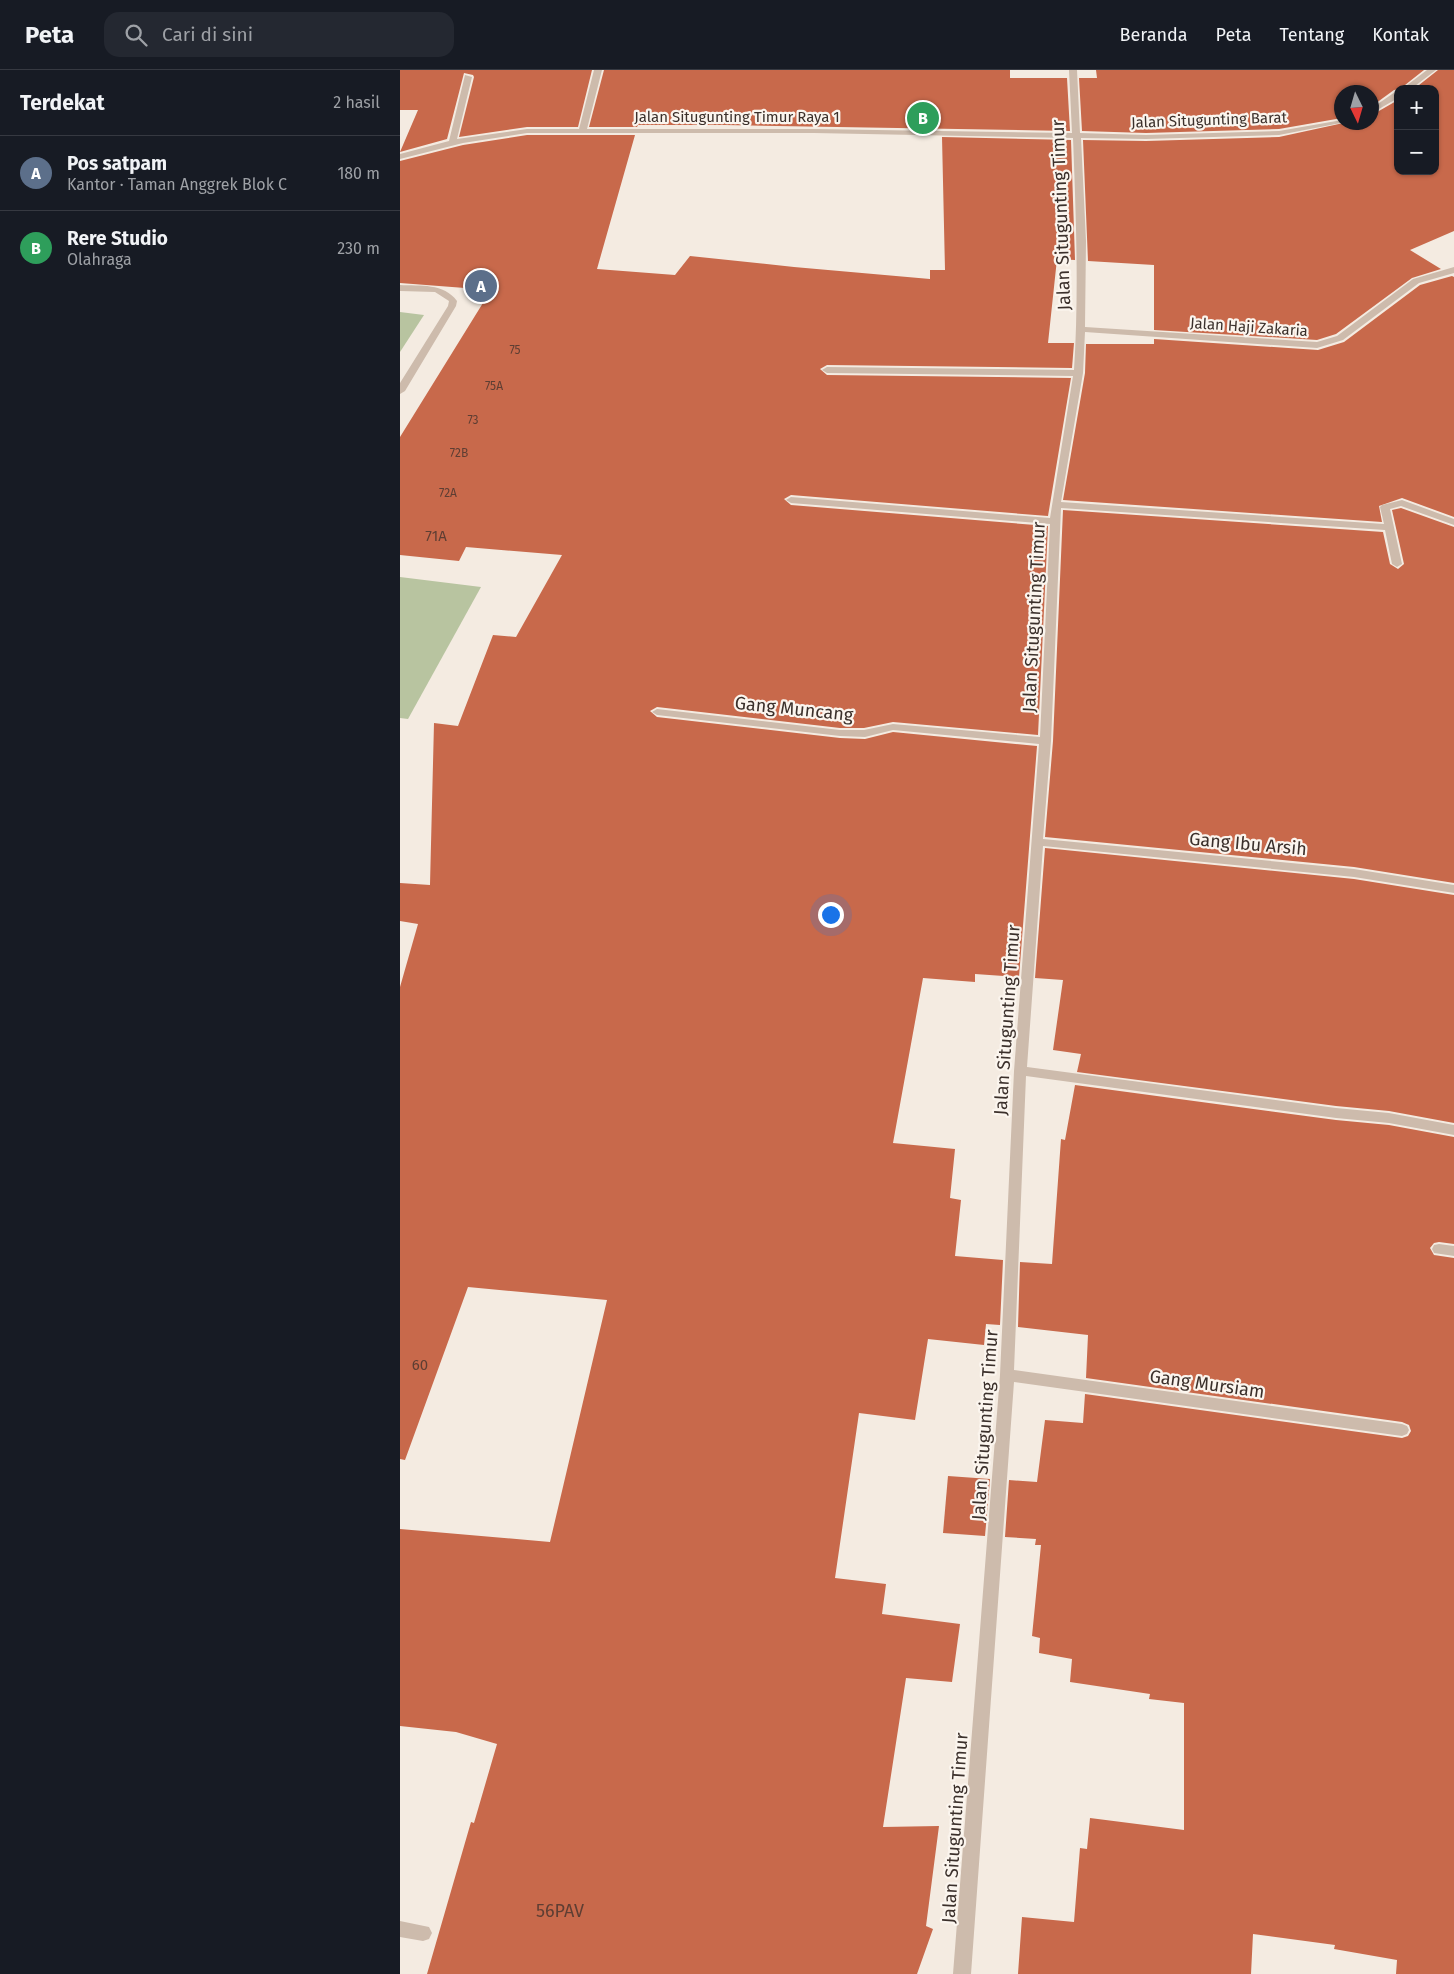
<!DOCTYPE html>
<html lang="id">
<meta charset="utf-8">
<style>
body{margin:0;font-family:"Fira Sans",sans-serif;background:#242831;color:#f1f3f6}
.controls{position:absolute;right:15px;top:15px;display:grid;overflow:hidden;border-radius:10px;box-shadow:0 1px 4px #0004}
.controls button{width:45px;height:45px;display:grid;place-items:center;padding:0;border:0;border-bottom:1px solid #363941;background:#171b24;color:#f1f3f6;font:25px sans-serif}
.compass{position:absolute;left:934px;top:15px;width:45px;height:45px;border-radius:50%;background:#171b24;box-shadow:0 1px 4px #0004;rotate:175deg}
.you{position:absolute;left:430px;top:844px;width:18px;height:18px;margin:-12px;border:4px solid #fff;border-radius:50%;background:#1a73e8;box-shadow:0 0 0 8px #1a73e833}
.badge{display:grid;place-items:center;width:32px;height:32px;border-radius:50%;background:#0b8043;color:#fff;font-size:16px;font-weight:700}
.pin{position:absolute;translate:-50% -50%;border:2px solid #fff;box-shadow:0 1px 5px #0006}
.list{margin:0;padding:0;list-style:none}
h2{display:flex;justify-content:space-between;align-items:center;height:65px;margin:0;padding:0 20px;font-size:21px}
h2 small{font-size:16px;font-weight:400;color:#9ea1a6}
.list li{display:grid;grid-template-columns:32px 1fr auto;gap:15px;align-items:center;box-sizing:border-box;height:75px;padding:0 20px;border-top:1px solid #363941}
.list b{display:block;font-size:19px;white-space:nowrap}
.list p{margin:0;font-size:16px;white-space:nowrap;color:#9ea1a6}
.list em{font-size:16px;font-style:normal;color:#9ea1a6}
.icon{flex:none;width:28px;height:28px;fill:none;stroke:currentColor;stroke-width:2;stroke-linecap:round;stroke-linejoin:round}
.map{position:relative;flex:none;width:1054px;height:1904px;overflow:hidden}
header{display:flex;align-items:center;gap:30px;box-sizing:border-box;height:70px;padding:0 25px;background:#171b24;border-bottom:1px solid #363941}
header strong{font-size:24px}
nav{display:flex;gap:28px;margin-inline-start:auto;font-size:18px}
.search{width:350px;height:45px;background:#242831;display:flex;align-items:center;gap:12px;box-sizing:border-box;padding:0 18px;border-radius:15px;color:#9ea1a6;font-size:19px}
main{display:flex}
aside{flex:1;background:#171b24}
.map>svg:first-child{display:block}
.green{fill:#b8c4a0}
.building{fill:#c8694b}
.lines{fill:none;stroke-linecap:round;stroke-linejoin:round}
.minor{fill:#cdbbac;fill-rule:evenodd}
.labels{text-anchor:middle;stroke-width:4.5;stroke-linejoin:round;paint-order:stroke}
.far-number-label{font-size:12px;fill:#5e3e33}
.far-street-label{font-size:15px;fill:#3b302b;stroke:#fbf5ee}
.number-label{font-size:15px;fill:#5e3e33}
.street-label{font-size:18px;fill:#3b302b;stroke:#fbf5ee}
.near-number-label{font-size:18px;fill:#5e3e33}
</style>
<header>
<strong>Peta</strong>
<div class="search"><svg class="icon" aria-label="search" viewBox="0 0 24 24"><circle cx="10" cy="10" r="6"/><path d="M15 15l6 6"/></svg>Cari di sini</div>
<nav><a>Beranda</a><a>Peta</a><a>Tentang</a><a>Kontak</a></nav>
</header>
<main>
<aside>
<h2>Terdekat<small>2 hasil</small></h2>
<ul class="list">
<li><span class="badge" style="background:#5c6f8a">A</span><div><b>Pos satpam</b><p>Kantor · Taman Anggrek Blok C</p></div><em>180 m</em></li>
<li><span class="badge" style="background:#2e9e5b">B</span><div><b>Rere Studio</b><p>Olahraga</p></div><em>230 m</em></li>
</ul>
</aside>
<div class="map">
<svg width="1054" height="1904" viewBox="0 0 1054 1904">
<rect width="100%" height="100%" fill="#f4ebe1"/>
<g class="green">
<polygon points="0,242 24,245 0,282"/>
<polygon points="0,507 81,517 8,649 0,648"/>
</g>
<g class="building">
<polygon points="0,0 192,0 178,57 127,57 59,67 74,7 73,5 64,3 47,69 0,82 18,40 0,40"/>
<polygon points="204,0 610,0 610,8 667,8 670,61 325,55 238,55 237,57 189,57"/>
<polygon points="696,0 1024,0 1000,19 994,20 972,36 972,22 942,22 942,48 879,59 746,63 682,61 679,8 697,8"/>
<polygon points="1038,0 1054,0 1054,161 1010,180 1041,199 1012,208 936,264 917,270 754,260 754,195 688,191 683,70 746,71 879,67 948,52 972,52 972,45 998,30 998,101 1035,101 1035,19 1014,19"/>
<polygon points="127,65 235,65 197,199 275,205 290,186 394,197 530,209 530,200 545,200 542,67 671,70 675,190 657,189 648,273 674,273 672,298 427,295 420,299 427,305 671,308 648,446 391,425 384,429 391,435 648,456 638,665 493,652 464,658 440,658 257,637 250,641 257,647 440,668 465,669 493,662 637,676 619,907 575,904 575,912 523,908 493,1073 555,1079 550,1128 561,1130 555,1186 603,1190 600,1255 586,1254 584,1275 528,1269 515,1350 459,1343 435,1508 486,1514 482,1544 560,1554 552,1612 506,1608 483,1757 539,1756 526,1856 533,1859 517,1904 27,1904 71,1752 74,1753 97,1674 56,1662 0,1656 0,1459 150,1472 207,1230 68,1217 5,1390 0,1389 0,917 18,854 0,851 0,813 30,815 34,653 58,656 93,565 116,567 162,485 66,477 59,491 0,485 0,367 91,220 0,213 0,91 63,75"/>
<polygon points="1052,206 1054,207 1054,447 1002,428 979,436 982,452 663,430 685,303 686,274 754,274 754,269 918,280 944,272 1020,215"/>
<polygon points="1001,438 1054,457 1054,813 954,797 645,767 653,671 663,440 983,462 990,494 998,499 1004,494 992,440"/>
<polygon points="645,778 954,809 1054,825 1054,1053 989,1041 936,1036 677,1002 681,984 653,980 663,910 635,908"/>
<polygon points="675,1015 936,1050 989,1055 1054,1067 1054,1174 1039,1172 1034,1173 1030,1178 1034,1185 1054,1188 1054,1904 996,1904 997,1890 934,1879 935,1875 853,1864 851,1904 618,1904 622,1847 674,1852 680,1778 687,1779 690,1748 784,1760 784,1633 749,1629 750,1624 670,1612 672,1589 639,1583 640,1568 632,1566 641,1475 635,1475 636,1469 605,1467 609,1410 637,1412 645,1350 683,1353 685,1324 1002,1368 1008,1366 1011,1361 1009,1355 1002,1352 686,1308 688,1265 618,1257 620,1192 652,1194 661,1069 665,1070"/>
<polygon points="548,1406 590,1409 585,1466 543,1463"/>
</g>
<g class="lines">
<g class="minor">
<path d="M 194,0 L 202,0 L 187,59 L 414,59 L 672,63 L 669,0 L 677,0 L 680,63 L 746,65 L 879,61 L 942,50 L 942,52 L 946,52 L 879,65 L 746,69 L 681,68 L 686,171 L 685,257 L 917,272 L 937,266 L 1013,209 L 1054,197 L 1054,203 L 1019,213 L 943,270 L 917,278 L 685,262 L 683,303 L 661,432 L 984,454 L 980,437 L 982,435 L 1002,430 L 1054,449 L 1054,455 L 1001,436 L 990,439 L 1002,494 L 997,497 L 992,494 L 985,460 L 661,438 L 651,671 L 643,769 L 954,799 L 1054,815 L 1054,823 L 954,807 L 643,776 L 627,997 L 936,1038 L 989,1043 L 1054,1055 L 1054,1065 L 989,1053 L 936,1048 L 626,1006 L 614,1300 L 1002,1354 L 1007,1356 L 1009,1360 L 1007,1364 L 1002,1366 L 614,1312 L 571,1904 L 553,1904 L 600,1305 L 614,1001 L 639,674 L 493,660 L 465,667 L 440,666 L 257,645 L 252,642 L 257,639 L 440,660 L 464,660 L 493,654 L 640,667 L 650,454 L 391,433 L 386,430 L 391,427 L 650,448 L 673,306 L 427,303 L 422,300 L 427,297 L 674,300 C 679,223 676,146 673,68 L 414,63 L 127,63 L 63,73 L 0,89 L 0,84 L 49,71 L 65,5 L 72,7 L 57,69 L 127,59 L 179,59 Z"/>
<polygon points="1027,0 1036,0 1011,19 1002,19"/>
<polygon points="995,22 998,22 998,28 972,43 972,38"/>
<path d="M 0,215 C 20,216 44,213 57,231 L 56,236 L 5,321 L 0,324 L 0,313 L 48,236 L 49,231 L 35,222 L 0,221 Z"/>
<polygon points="1039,1174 1054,1176 1054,1186 1034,1183 1032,1179 1034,1175"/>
<polygon points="0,1851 29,1857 32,1863 29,1869 23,1871 0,1867"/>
</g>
</g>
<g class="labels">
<g class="far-number-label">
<text x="115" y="284">75</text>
<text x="94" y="320">75A</text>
<text x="73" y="354">73</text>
<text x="59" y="387">72B</text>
<text x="48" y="427">72A</text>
</g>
<g class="far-street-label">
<text x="337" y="52">Jalan Situgunting Timur Raya 1</text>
<text transform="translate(809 50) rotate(-2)" y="5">Jalan Situgunting Barat</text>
<text transform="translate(849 257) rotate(4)" y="5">Jalan Haji Zakaria</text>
</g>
<g class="number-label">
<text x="36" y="471">71A</text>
<text x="20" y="1300">60</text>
</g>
<g class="street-label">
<text transform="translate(661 145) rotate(-92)" y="6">Jalan Situgunting Timur</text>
<text transform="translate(634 547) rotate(-87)" y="6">Jalan Situgunting Timur</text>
<text transform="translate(394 639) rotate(6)" y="6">Gang Muncang</text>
<text transform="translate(848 774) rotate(5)" y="6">Gang Ibu Arsih</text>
<text transform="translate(607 950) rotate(-86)" y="6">Jalan Situgunting Timur</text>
<text transform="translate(807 1314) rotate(8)" y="6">Gang Mursiam</text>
<text transform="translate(585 1355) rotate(-86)" y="6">Jalan Situgunting Timur</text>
<text transform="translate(555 1758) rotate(-86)" y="6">Jalan Situgunting Timur</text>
</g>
<g class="near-number-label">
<text x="160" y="1847">56PAV</text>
</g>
</g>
</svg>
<div class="controls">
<button>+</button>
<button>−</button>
</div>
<svg class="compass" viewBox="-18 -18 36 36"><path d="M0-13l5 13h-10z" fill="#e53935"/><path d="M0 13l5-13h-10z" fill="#9ea1a6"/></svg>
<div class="you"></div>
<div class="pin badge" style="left:81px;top:216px;background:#5c6f8a">A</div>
<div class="pin badge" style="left:523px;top:48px;background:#2e9e5b">B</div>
</div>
</main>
